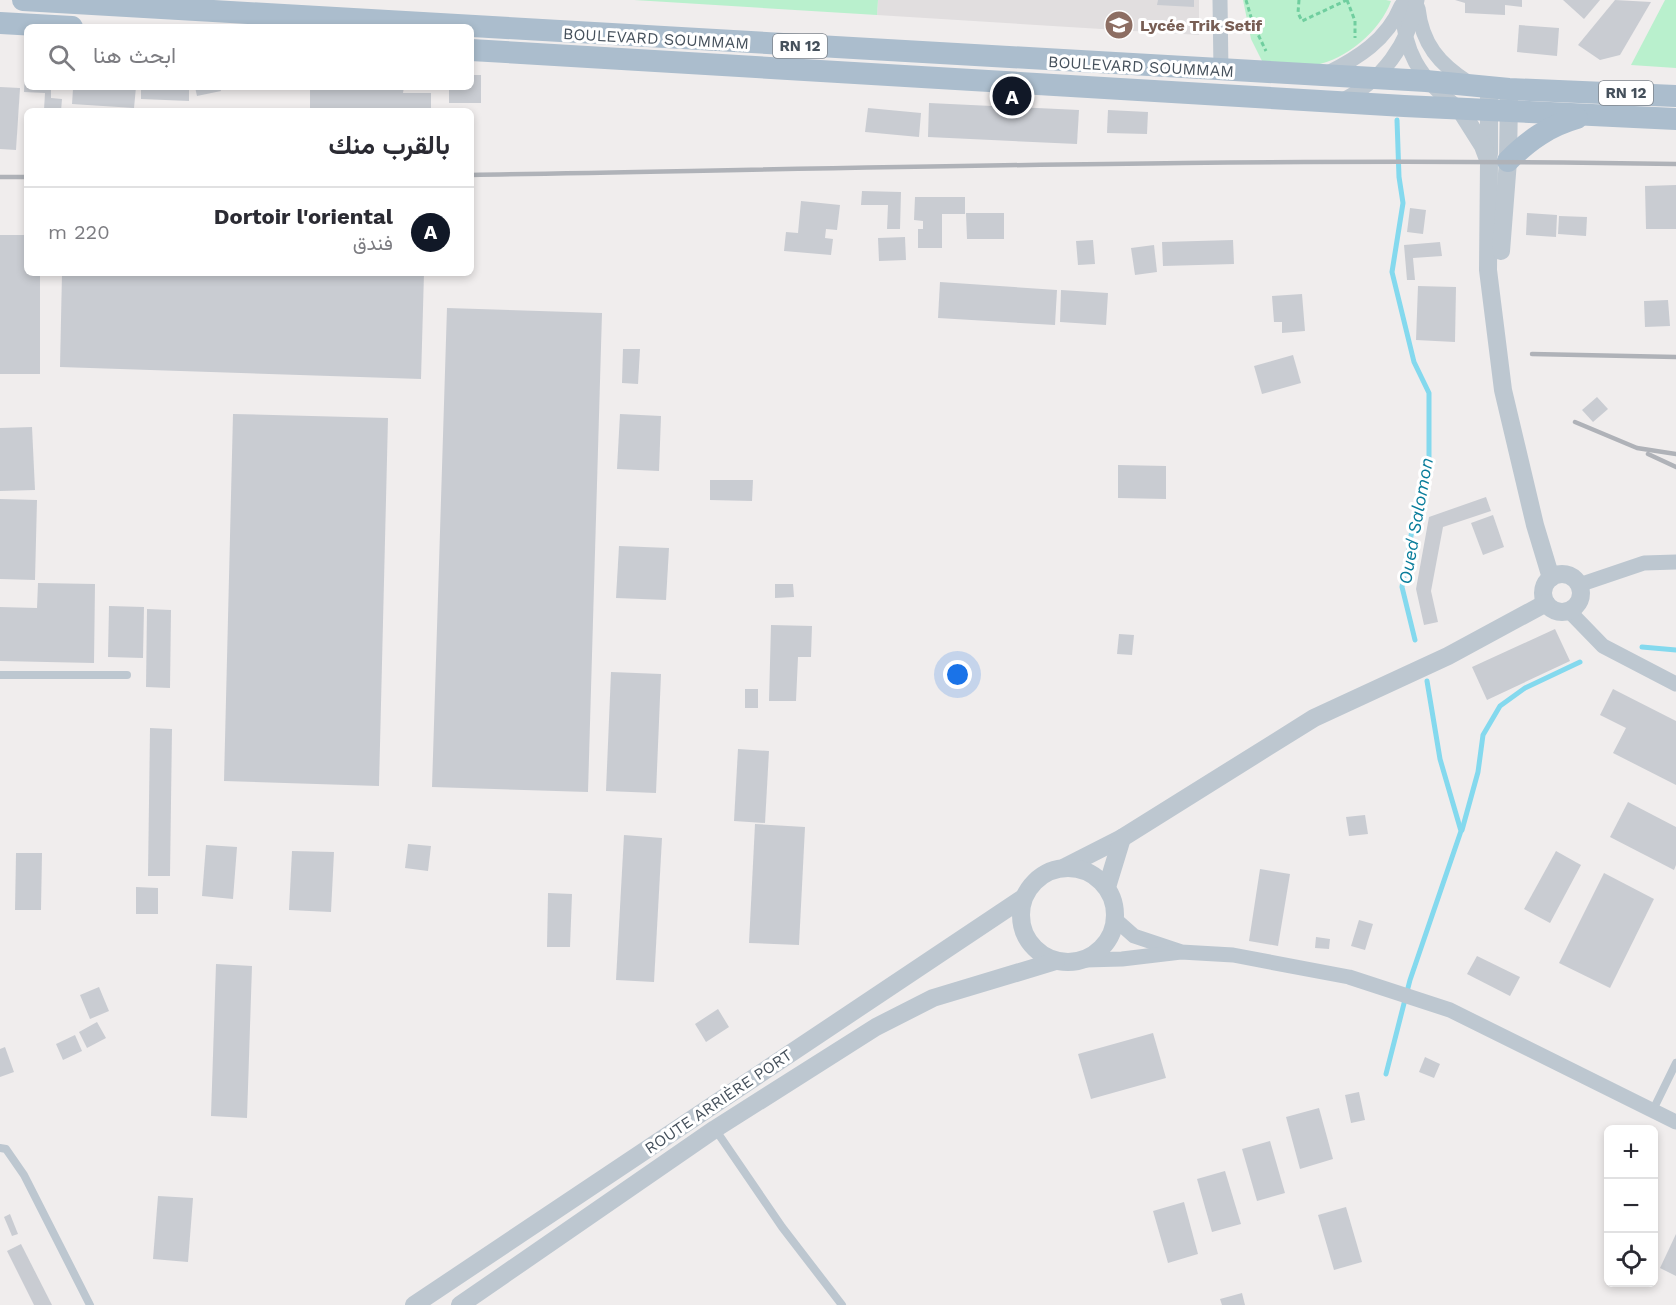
<!DOCTYPE html>
<html lang="ar">
<meta charset="utf-8">
<style>
body{margin:0;font-family:"Work Sans",Vazirmatn,sans-serif;background:#f2f2f3;color:#2b2b33;direction:rtl}
.controls{position:absolute;right:18px;bottom:18px;display:grid;overflow:hidden;border-radius:9px;box-shadow:0 3px 9px #0003}
.controls button{width:54px;height:54px;display:grid;place-items:center;padding:0;border:0;border-bottom:2px solid #e1e1e2;background:#fff;color:#2b2b33;font:30px sans-serif}
.you{position:absolute;left:958px;top:675px;width:21px;height:21px;margin:-15px;border:4px solid #fff;border-radius:50%;background:#1a73e8;box-shadow:0 0 0 9px #1a73e833}
.badge{display:grid;place-items:center;width:39px;height:39px;border-radius:50%;background:#111827;color:#fff;font-size:20px;font-weight:700}
.pin{position:absolute;translate:-50% -50%;border:3px solid #fff;box-shadow:0 2px 6px #0006}
.list{margin:0;padding:0;list-style:none}
h2{display:flex;justify-content:space-between;align-items:center;height:78px;margin:0;padding:0 24px;font-size:26px}
h2 small{font-size:20px;font-weight:400;color:#7c7c81}
.list li{display:grid;grid-template-columns:39px 1fr auto;gap:18px;align-items:center;box-sizing:border-box;height:90px;padding:0 24px;border-top:2px solid #e1e1e2}
.list b{display:block;font-size:22px;white-space:nowrap}
.list p{margin:0;font-size:20px;white-space:nowrap;color:#7c7c81}
.list em{font-size:20px;font-style:normal;color:#7c7c81}
.icon{flex:none;width:33px;height:33px;fill:none;stroke:currentColor;stroke-width:2;stroke-linecap:round;stroke-linejoin:round}
.map{position:relative;flex:none;width:1676px;height:1305px;overflow:hidden;direction:ltr}
.search{position:absolute;background:#fff;box-shadow:0 3px 9px #0003;left:24px;top:24px;width:450px;height:66px;display:flex;align-items:center;gap:15px;box-sizing:border-box;padding:0 21px;border-radius:9px;color:#7c7c81;font-size:22px}
.panel{position:absolute;background:#fff;box-shadow:0 3px 9px #0003;left:24px;top:108px;width:450px;height:168px;border-radius:9px;direction:rtl}
.map>svg:first-child{display:block}
.education{fill:#e1dedf}
.green{fill:#b9f0cd}
.lines{fill:none;stroke-linecap:round;stroke-linejoin:round}
.stream{stroke:#84d9ee;stroke-width:5}
.building{fill:#c9ccd2}
.path{stroke:#70ce9f;stroke-width:3;stroke-dasharray:4.5 3;stroke-linecap:butt}
.service{stroke:#bdc7d0;stroke-width:8}
.minor{stroke:#bdc7d0;stroke-width:15}
.tertiary{stroke:#bdc7d0;stroke-width:18}
.primary{stroke:#abbdcd;stroke-width:22}
.rail{stroke:#afb2b8;stroke-width:4.5}
.labels{text-anchor:middle;stroke-width:6;stroke-linejoin:round;paint-order:stroke}
.shield{fill:#fff;stroke:#7d848c;stroke-width:1.5}
.shield-label{font-size:15px;font-weight:bold;fill:#45505b}
.education-label{font-size:16px;font-weight:bold;fill:#785e54;stroke:#fff;text-anchor:start}
.street-label{font-size:16px;fill:#45505b;stroke:#fff}
.water-label{font-size:18px;font-style:italic;fill:#097d9b;stroke:#fff}
</style>
<div class="map">
<svg width="1676" height="1305" viewBox="0 0 1676 1305">
<rect width="100%" height="100%" fill="#f0eded"/>
<polygon class="education" points="878,0 1199,0 1199,35 877,15"/>
<g class="green">
<polygon points="634,0 878,0 877,15"/>
<path d="M 1243,0 L 1386,0 L 1391,1 C 1381,30 1346,60 1315,65 C 1299,67 1280,64 1263,63 L 1251,39 Z"/>
<polygon points="1665,0 1676,0 1676,68 1631,65"/>
</g>
<g class="lines">
<g class="stream">
<polyline points="1397,120 1399,177 1403,203 1392,272 1414,362 1429,393 1429,469 1415,513 1402,587 1415,640"/>
<polyline points="1642,647 1676,650"/>
<polyline points="1462,830 1478,772 1483,735 1500,706 1525,688 1580,662"/>
<polyline points="1386,1074 1410,980 1461,831 1440,759 1427,681"/>
</g>
</g>
<g class="building">
<polygon points="1158,0 1194,0 1194,7 1157,5"/>
<polygon points="1455,0 1522,0 1522,7 1505,5 1505,15 1465,13 1465,3"/>
<polygon points="1563,0 1600,0 1584,19"/>
<polygon points="1615,0 1651,2 1620,55 1600,60 1578,45"/>
<polygon points="1519,25 1559,28 1557,56 1517,52"/>
<polygon points="25,70 27,87 51,87 51,98 62,99 61,111 44,110 45,93 24,92"/>
<polygon points="471,75 481,75 481,103 449,103 449,87 471,87"/>
<polygon points="0,87 20,88 16,150 0,149"/>
<polygon points="68,87 136,87 134,108 72,104 73,89"/>
<polygon points="141,87 189,87 189,101 141,99"/>
<polygon points="195,87 220,87 221,91 197,96"/>
<polygon points="376,87 404,87 403,93 431,93 431,111 310,111 310,89 375,90"/>
<polygon points="929,103 1079,110 1077,144 928,137"/>
<polygon points="868,108 921,113 919,137 865,132"/>
<polygon points="1108,110 1148,112 1147,134 1107,133"/>
<polygon points="1676,185 1676,229 1646,229 1645,186"/>
<polygon points="862,191 901,192 900,229 887,229 888,205 861,205"/>
<polygon points="915,197 965,197 965,214 942,214 942,248 918,248 918,229 923,229 923,221 914,220"/>
<polygon points="801,201 840,205 837,230 826,229 825,238 833,239 831,255 784,251 786,232 798,233"/>
<polygon points="1410,208 1426,210 1423,234 1407,232"/>
<polygon points="966,213 1004,213 1004,239 967,239"/>
<polygon points="1527,213 1557,215 1556,237 1526,235"/>
<polygon points="1559,216 1587,217 1586,236 1558,234"/>
<polygon points="0,235 27,235 27,273 40,273 40,374 0,374"/>
<polygon points="905,237 906,260 879,261 878,238"/>
<polygon points="1093,240 1095,264 1078,265 1076,241"/>
<polygon points="1233,240 1234,264 1163,266 1162,242"/>
<polygon points="1440,242 1442,256 1413,258 1415,280 1407,280 1404,245"/>
<polygon points="1154,245 1157,272 1135,275 1131,248"/>
<polygon points="62,273 424,273 421,379 60,367"/>
<polygon points="940,282 1057,290 1055,325 938,318"/>
<polygon points="1418,286 1456,287 1455,342 1416,340"/>
<polygon points="1061,290 1108,293 1106,325 1060,322"/>
<polygon points="1302,294 1305,331 1282,333 1282,322 1274,322 1272,296"/>
<polygon points="1668,300 1670,326 1645,327 1644,301"/>
<polygon points="447,308 602,313 588,792 432,787"/>
<polygon points="623,349 640,349 638,384 622,383"/>
<polygon points="1293,355 1301,383 1262,394 1254,366"/>
<polygon points="1597,397 1608,409 1593,422 1582,410"/>
<polygon points="233,414 388,418 379,786 224,781"/>
<polygon points="620,414 661,416 659,471 617,469"/>
<polygon points="32,427 35,490 0,491 0,428"/>
<polygon points="1118,465 1166,466 1166,499 1118,498"/>
<polygon points="710,480 753,480 752,501 710,500"/>
<polygon points="1486,497 1491,511 1443,527 1431,591 1438,622 1424,625 1416,589 1429,517"/>
<polygon points="0,499 37,500 35,580 0,579"/>
<polygon points="1493,515 1504,547 1483,555 1471,523"/>
<polygon points="619,546 669,548 666,600 616,598"/>
<polygon points="38,583 95,584 94,663 0,661 0,607 37,608"/>
<polygon points="775,584 793,584 794,597 775,598"/>
<polygon points="109,606 144,607 143,658 108,657"/>
<polygon points="147,609 171,610 170,688 146,687"/>
<polygon points="771,625 812,626 811,657 798,657 796,701 769,701"/>
<polygon points="1555,629 1570,661 1487,700 1472,667"/>
<polygon points="1119,634 1134,635 1132,655 1117,654"/>
<polygon points="611,672 661,674 656,793 606,791"/>
<rect x="745" y="689" width="13" height="19"/>
<polygon points="1613,689 1676,721 1676,785 1613,753 1626,728 1600,715"/>
<polygon points="150,728 172,729 170,876 148,876"/>
<polygon points="738,749 769,751 765,823 734,821"/>
<polygon points="1628,802 1676,827 1676,865 1674,870 1610,837"/>
<polygon points="1365,815 1368,834 1349,836 1346,817"/>
<polygon points="755,824 805,827 799,945 749,943"/>
<polygon points="624,835 662,838 654,982 616,980"/>
<polygon points="408,844 431,846 428,871 405,868"/>
<polygon points="206,845 237,847 233,899 202,896"/>
<polygon points="292,851 334,852 331,912 289,910"/>
<polygon points="1556,851 1581,865 1550,923 1524,909"/>
<polygon points="16,853 42,853 41,910 15,910"/>
<polygon points="1260,869 1290,874 1278,946 1249,941"/>
<polygon points="1604,873 1654,899 1610,988 1559,963"/>
<polygon points="136,887 158,888 158,914 136,914"/>
<polygon points="548,893 572,894 570,947 547,947"/>
<polygon points="1359,920 1373,924 1365,950 1351,946"/>
<polygon points="1316,937 1330,939 1329,949 1315,948"/>
<polygon points="1477,956 1520,977 1510,996 1467,974"/>
<polygon points="216,964 252,966 247,1118 211,1116"/>
<polygon points="99,987 109,1011 90,1019 80,995"/>
<polygon points="718,1009 729,1027 706,1042 695,1024"/>
<polygon points="97,1022 106,1038 87,1048 79,1032"/>
<polygon points="1153,1033 1166,1078 1091,1099 1078,1054"/>
<polygon points="75,1035 82,1051 63,1060 56,1044"/>
<polygon points="5,1047 14,1072 0,1077 0,1049"/>
<polygon points="1425,1057 1440,1064 1434,1078 1419,1072"/>
<polygon points="1359,1092 1365,1120 1351,1123 1345,1095"/>
<polygon points="1319,1108 1333,1159 1300,1169 1286,1117"/>
<polygon points="1270,1141 1285,1193 1257,1201 1242,1149"/>
<polygon points="1225,1171 1241,1224 1212,1232 1197,1179"/>
<polygon points="158,1196 193,1198 188,1262 153,1259"/>
<polygon points="1184,1202 1198,1254 1168,1263 1153,1211"/>
<polygon points="1346,1207 1362,1262 1334,1270 1318,1215"/>
<polygon points="10,1214 18,1234 12,1236 4,1217"/>
<polygon points="1676,1234 1676,1276 1660,1268"/>
<polygon points="21,1244 52,1305 34,1305 7,1251"/>
<polygon points="1242,1293 1245,1305 1222,1305 1220,1299"/>
</g>
<g class="lines">
<g class="path">
<polyline points="1246,0 1253,24 1266,51"/>
<polyline points="1299,0 1298,13 1302,21 1347,0"/>
<polyline points="1347,0 1355,21 1355,38"/>
</g>
<g class="service">
<polyline points="0,675 127,675"/>
<polyline points="1653,1110 1676,1063"/>
<polyline points="715,1129 782,1227 842,1305"/>
<polyline points="0,1148 6,1149 24,1175 90,1305"/>
</g>
<g class="minor">
<polyline points="1220,0 1221,71"/>
<path d="M 1404,0 C 1399,48 1421,81 1459,108"/>
<path d="M 1418,8 C 1422,44 1439,64 1469,83"/>
<path d="M 1326,74 C 1358,58 1387,40 1401,6"/>
<path d="M 1341,101 C 1382,81 1409,44 1417,0"/>
<polyline points="1579,585 1644,563 1676,562"/>
<polyline points="1569,611 1603,646 1676,684"/>
<polyline points="1116,920 1134,936 1179,951"/>
<polyline points="1085,960 1122,959 1181,952 1233,955 1349,977 1450,1010 1676,1122"/>
</g>
<g class="tertiary">
<polyline points="1489,98 1489,154"/>
<polyline points="1459,108 1483,146 1489,162 1488,270 1503,390 1535,525 1551,578"/>
<polyline points="1501,251 1508,161 1509,99"/>
<circle cx="1562" cy="593" r="19"/>
<polyline points="1065,867 1122,838 1314,718 1448,656 1546,603"/>
<circle cx="1068" cy="915" r="47"/>
<polyline points="1107,887 1122,838"/>
<polyline points="414,1305 1023,898"/>
<polyline points="460,1305 715,1129 876,1027 933,998 1056,961"/>
</g>
<g class="primary">
<polyline points="23,0 1426,81 1509,89 1676,96"/>
<polyline points="0,23 72,27"/>
<polyline points="471,50 1404,106 1676,119"/>
<path d="M 1508,161 C 1529,140 1549,126 1577,118"/>
</g>
<g class="rail">
<path d="M 471,175 C 873,168 1274,157 1676,164"/>
<polyline points="0,177 27,177"/>
<polyline points="1532,354 1676,357"/>
<polyline points="1575,422 1637,448 1676,454"/>
<polyline points="1648,454 1676,467"/>
</g>
</g>
<defs>
<g id="school-disc" transform="scale(1.5)"><circle r="9.5" fill="#8d6e63" stroke="#fff"/><path d="M0-5L7-2L0 1L-7-2ZM-4 1L0 2.5L4 1V4Q0 6-4 4Z" fill="#fff"/></g>
</defs>
<g fill-rule="evenodd">
<use href="#school-disc" x="1119" y="25"/>
</g>
<g class="labels">
<g class="shield">
<rect x="773" y="34" width="54" height="24" rx="4.5"/>
<rect x="1599" y="81" width="54" height="24" rx="4.5"/>
</g>
<g class="shield-label">
<text x="800" y="51">RN 12</text>
<text x="1626" y="98">RN 12</text>
</g>
<g class="education-label">
<text x="1140" y="31">Lycée Trik Setif</text>
</g>
<g class="street-label">
<text transform="translate(656 38) rotate(3)" y="6">BOULEVARD SOUMMAM</text>
<text transform="translate(1141 66) rotate(3)" y="6">BOULEVARD SOUMMAM</text>
<text transform="translate(718 1101) rotate(-34)" y="6">ROUTE ARRIÈRE PORT</text>
</g>
<g class="water-label">
<text transform="translate(1416 521) rotate(-80)" y="6">Oued Salomon</text>
</g>
</g>
</svg>
<div class="controls">
<button>+</button>
<button>−</button>
<button><svg class="icon" aria-label="locate" viewBox="0 0 24 24"><circle cx="12" cy="12" r="6"/><path d="M12 2v4M12 18v4M2 12h4M18 12h4"/></svg></button>
</div>
<div class="you"></div>
<div class="pin badge" style="left:1012px;top:96px">A</div>
<div class="search"><svg class="icon" aria-label="search" viewBox="0 0 24 24"><circle cx="10" cy="10" r="6"/><path d="M15 15l6 6"/></svg>ابحث هنا</div>
<section class="panel">
<h2>بالقرب منك<small></small></h2>
<ul class="list">
<li><span class="badge">A</span><div><b>Dortoir l'oriental</b><p>فندق</p></div><em>220 m</em></li>
</ul>
</section>
</div>
